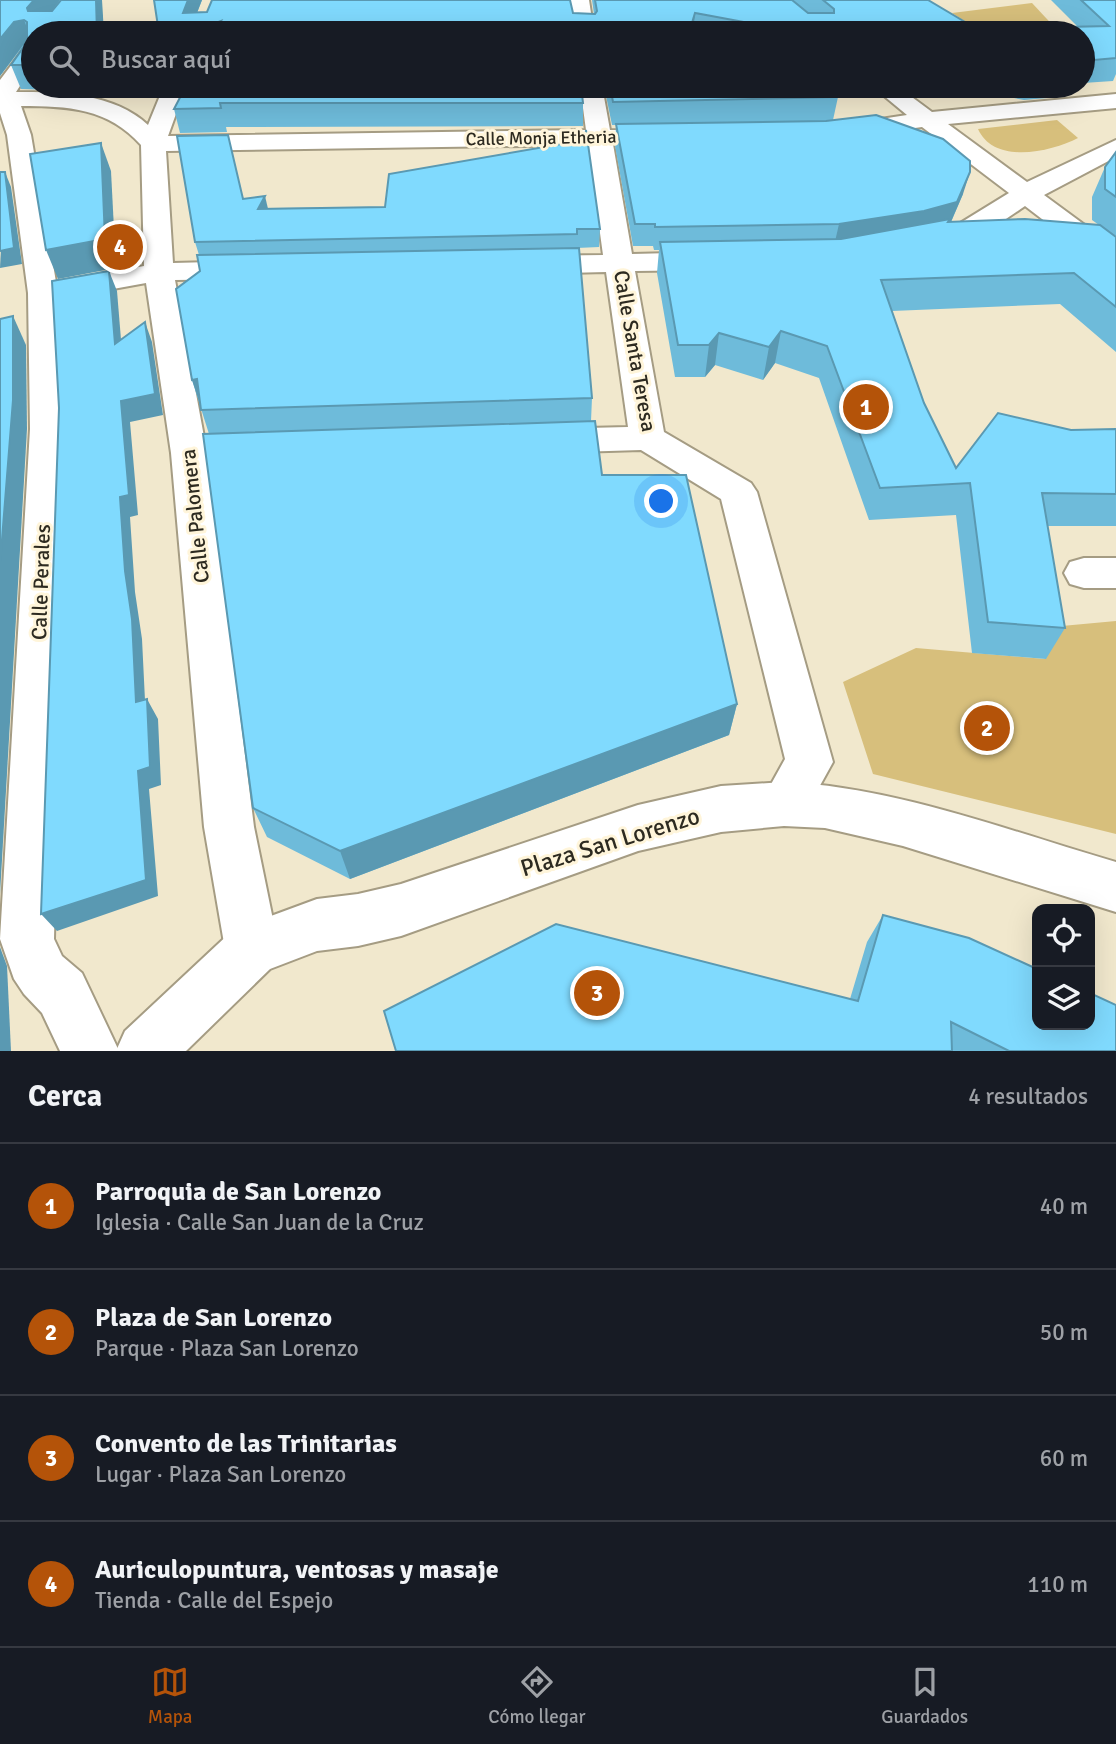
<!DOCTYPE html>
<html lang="es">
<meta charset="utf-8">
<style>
body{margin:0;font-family:Signika,sans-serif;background:#242831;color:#f1f3f6}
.controls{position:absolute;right:21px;bottom:21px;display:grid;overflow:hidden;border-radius:14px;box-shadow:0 7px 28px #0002}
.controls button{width:63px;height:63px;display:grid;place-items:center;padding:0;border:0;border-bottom:2px solid #363941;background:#171b24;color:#f1f3f6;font:35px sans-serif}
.you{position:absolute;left:662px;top:502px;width:24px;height:24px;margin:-18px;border:5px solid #fff;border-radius:50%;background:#1a73e8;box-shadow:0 0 0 10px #1a73e833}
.badge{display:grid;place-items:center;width:46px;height:46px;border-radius:50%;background:#b45309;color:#fff;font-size:23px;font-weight:700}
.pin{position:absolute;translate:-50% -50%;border:4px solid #fff;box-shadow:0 2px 7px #0006}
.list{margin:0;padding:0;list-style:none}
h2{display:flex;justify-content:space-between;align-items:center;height:91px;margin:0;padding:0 28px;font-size:30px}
h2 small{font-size:23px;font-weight:400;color:#9ea1a6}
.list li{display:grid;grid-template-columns:46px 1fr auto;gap:21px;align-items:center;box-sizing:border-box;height:126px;padding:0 28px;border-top:2px solid #363941}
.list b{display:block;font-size:26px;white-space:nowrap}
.list p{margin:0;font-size:23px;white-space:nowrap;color:#9ea1a6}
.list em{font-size:23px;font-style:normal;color:#9ea1a6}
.icon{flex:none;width:38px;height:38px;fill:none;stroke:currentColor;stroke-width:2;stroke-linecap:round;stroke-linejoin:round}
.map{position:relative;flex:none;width:1116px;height:1051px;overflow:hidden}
.search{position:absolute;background:#171b24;box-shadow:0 7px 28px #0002;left:21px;right:21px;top:21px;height:77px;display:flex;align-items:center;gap:18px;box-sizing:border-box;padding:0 24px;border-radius:38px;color:#9ea1a6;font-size:26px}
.sheet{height:595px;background:#171b24}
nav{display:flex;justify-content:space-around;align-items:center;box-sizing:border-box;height:98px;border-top:2px solid #363941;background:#171b24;font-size:19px;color:#9ea1a6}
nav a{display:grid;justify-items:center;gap:4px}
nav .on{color:#b45309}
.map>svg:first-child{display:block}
.green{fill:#d7bf7c}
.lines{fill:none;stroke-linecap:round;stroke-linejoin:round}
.street-casing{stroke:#a59c83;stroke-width:4}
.secondary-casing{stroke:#a59c83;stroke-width:4}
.street{fill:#fff;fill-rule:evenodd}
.secondary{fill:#fff;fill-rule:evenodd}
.wall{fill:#6ebbda}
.shaded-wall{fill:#5a99b2}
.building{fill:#80dafe;stroke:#5a99b2;stroke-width:2}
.labels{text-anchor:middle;stroke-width:6;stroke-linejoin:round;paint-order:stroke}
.far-street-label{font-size:18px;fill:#2d2a20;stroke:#fff5da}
.street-label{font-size:21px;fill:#2d2a20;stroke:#fff5da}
.near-street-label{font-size:24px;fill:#2d2a20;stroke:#fff5da}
</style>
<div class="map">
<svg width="1116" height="1051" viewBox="0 0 1116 1051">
<rect width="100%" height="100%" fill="#f1e8cd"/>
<g class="green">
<polygon points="1032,3 1060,33 977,29 952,13"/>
<path d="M 1057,120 L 1078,138 C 1051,152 994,165 978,129 Z"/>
<polygon points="1116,621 1116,834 873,774 843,682 916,648 1045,659 1040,628"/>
</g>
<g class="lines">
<g class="street-casing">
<g id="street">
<polygon points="569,0 589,0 594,33 574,33"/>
<path d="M 33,46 L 33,66 L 16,92 C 60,92 114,93 148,125 L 164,86 L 186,86 L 168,136 L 586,130 L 580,86 L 602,86 L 610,130 L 677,131 L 680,136 L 677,141 L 668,143 L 613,144 L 632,254 L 712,252 L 722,255 L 726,261 L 722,267 L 712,270 L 635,271 L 664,432 L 751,483 L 757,492 L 833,762 L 801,820 L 784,826 L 767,820 L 760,804 L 785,759 L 721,499 L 641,450 L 544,453 L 531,449 L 526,441 L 531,433 L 544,429 L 628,427 L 606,272 L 527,274 L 517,271 L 512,265 L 517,259 L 527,256 L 603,255 L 588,145 L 166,151 L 173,263 L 250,261 L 260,264 L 265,270 L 260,276 L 250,279 L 175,280 L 207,453 L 254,827 L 279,949 L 271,968 L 252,976 L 233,968 L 225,949 L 204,827 L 171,453 L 146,283 L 58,299 L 66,429 L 54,939 L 62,956 L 82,973 L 119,1051 L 60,1051 L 42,1013 L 24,994 L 14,979 L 0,939 L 30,429 L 28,293 L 7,135 L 0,113 L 0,80 L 25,47 ZM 21,106 C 68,106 108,108 141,145 L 144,266 L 56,282 L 31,135 Z"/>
<path d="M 872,86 L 897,86 L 932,112 L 1116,94 L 1116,108 L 948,124 L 1027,182 L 1116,140 L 1116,157 L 1044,195 L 1116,248 L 1116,271 L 1106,268 L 1025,206 C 998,224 960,255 925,246 L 921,240 L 925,234 L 957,225 L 1009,193 L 922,127 L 850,137 L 841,135 L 838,130 L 841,125 L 907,115 Z"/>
<polygon points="1084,558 1116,558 1116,588 1084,588 1070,584 1064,573 1070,562"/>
</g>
</g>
<g class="secondary-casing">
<path id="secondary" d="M 784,782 C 895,787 1009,831 1116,862 L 1116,912 L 903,846 L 825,828 L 784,826 L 721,832 L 638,851 L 401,936 L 358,946 L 317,951 L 270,969 L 186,1051 L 116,1051 L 125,1031 L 233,930 L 317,899 L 358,894 L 401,884 L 638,805 L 721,786 Z"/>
</g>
<use href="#street" class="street"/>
<use href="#secondary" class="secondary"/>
</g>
<g class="wall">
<polygon points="0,0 60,0 33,33 33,86 107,86 55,90 21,89 11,65 24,45 0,76"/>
<polygon points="154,0 202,0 197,13 594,14 592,0 928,0 977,29 1078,27 1051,0 1116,0 1116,74 1113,81 1083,83 1083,33 159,33"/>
<polygon points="186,86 583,103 583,126 226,127 227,132 180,133 174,109"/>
<polygon points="604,86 806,86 838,97 833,120 963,194 951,222 1099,225 1092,220 1092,197 1105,167 1116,152 1116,352 1060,304 892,311 924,403 956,468 1071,430 1116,429 1116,526 1047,526 1065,628 1046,659 972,653 956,515 869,520 819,378 775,363 763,380 715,365 705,377 675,377 657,273 659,250 654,250 653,246 633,246 615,146 616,125 612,125"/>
<polygon points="953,86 1051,86 1047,98 1024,100"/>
<polygon points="243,199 268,208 385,207 600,229 599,247 577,248 592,398 591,421 602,475 737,704 729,735 350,879 267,837 253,808 209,434 192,380 200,271 199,255 195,242"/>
<polygon points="883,915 1116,1051 396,1051 850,999 867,942"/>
</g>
<g class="shaded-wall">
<polygon points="34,0 60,0 36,31 28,11 27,8"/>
<polygon points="96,0 102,0 104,33 97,33"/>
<polygon points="188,0 202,0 189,33 183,13"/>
<polygon points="695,13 693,33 689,33"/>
<polygon points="24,20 33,43 23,45 0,76 0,39 14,22"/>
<polygon points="221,21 224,33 190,33"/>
<polygon points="101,143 111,171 116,268 58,279 46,250"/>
<polygon points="5,172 11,187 22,264 0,268"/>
<polygon points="970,172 963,194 950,224 834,246 839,224"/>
<polygon points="265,196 269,213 258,209"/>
<polygon points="109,271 117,291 123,364 115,344"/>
<polygon points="13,316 26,345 27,429 0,894 0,565"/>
<polygon points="145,322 152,342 163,415 130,422 138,515 130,517 135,592 142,639 146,721 136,702 125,571 120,497 121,401"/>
<polygon points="781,331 775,363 763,380 769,347"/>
<polygon points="719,333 715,365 705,377 709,345"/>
<polygon points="197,379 201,407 192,380"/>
<polygon points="147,699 158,719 161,785 149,789 158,896 57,931 41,914"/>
<polygon points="737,704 729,735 350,879 340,851"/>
<polygon points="0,947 7,966 11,1051 0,1051"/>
</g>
<g class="building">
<polygon points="0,0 34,0 27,8 28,11 52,11 61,0 96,0 97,33 33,33 33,65 11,65 27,42 27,22 24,20 14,22 0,39"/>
<polygon points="154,0 188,0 183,13 207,12 212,0 570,0 573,13 595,14 597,11 595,0 792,0 808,13 834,13 834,9 823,0 928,0 977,29 1109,26 1081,0 1116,0 1116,58 1083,61 1083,33 804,33 695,13 689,33 214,33 221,21 190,33 159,33"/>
<polygon points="186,86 581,86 583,103 220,103 221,108 174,109"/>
<polygon points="610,86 806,86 838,97 613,102"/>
<polygon points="876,115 943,139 970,161 970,172 957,202 924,211 839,224 655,227 655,224 635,224 616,124 826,121"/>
<polygon points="586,130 600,229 577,229 577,234 195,242 177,136 228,135 243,199 265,196 258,209 385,207 389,174 585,140"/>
<polygon points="101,143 105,239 46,250 30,154"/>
<polygon points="1116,152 1116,197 1105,189 1105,167"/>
<polygon points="0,172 5,172 14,248 0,251"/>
<polygon points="950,219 948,222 1025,219 1100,225 1116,237 1116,307 1074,273 881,280 924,403 956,468 998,413 1071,430 1116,429 1116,494 1042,493 1065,628 988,622 970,483 880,488 827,346 781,331 769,347 719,333 709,345 678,345 660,242 841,239"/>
<polygon points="579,248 592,398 201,410 197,379 192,380 176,289 200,271 197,255"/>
<polygon points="109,271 115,344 145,322 155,394 121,401 129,495 120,497 125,571 132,619 136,702 147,699 150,767 138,771 146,880 41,914 59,408 52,281"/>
<polygon points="13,316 13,400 0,565 0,319"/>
<polygon points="595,421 602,475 686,475 737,704 340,851 253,808 203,434"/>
<polygon points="883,915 969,938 1037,969 1037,1025 1090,1025 1090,993 1116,1005 1116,1051 1009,1051 951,1022 952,1051 396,1051 384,1011 556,924 858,1001"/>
</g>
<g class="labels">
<g class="far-street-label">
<text transform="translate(541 138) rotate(-1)" y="6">Calle Monja Etheria</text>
</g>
<g class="street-label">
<text transform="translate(635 351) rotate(80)" y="7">Calle Santa Teresa</text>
<text transform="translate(195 516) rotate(-96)" y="7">Calle Palomera</text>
<text transform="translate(41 582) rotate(-88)" y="7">Calle Perales</text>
</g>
<g class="near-street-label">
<text transform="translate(610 842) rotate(-17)" y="8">Plaza San Lorenzo</text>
</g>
</g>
</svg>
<div class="controls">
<button><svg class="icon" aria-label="locate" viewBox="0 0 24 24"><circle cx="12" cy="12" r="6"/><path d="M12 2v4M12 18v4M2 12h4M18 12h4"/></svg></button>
<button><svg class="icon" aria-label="layers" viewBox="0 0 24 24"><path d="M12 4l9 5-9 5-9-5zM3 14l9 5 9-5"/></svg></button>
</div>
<div class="you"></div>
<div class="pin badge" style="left:866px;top:407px">1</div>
<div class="pin badge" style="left:987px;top:728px">2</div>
<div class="pin badge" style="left:597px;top:993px">3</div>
<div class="pin badge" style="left:120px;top:247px">4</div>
<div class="search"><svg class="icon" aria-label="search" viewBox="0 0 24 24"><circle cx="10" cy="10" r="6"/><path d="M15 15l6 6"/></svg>Buscar aquí</div>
</div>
<section class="sheet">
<h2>Cerca<small>4 resultados</small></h2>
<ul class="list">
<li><span class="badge">1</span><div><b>Parroquia de San Lorenzo</b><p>Iglesia · Calle San Juan de la Cruz</p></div><em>40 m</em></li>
<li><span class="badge">2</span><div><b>Plaza de San Lorenzo</b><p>Parque · Plaza San Lorenzo</p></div><em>50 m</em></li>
<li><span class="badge">3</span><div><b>Convento de las Trinitarias</b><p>Lugar · Plaza San Lorenzo</p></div><em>60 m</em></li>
<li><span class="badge">4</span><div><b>Auriculopuntura, ventosas y masaje</b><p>Tienda · Calle del Espejo</p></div><em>110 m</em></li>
</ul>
</section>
<nav>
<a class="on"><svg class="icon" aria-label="map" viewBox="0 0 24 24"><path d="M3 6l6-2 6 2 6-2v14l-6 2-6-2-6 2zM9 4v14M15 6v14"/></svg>Mapa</a>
<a><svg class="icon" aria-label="directions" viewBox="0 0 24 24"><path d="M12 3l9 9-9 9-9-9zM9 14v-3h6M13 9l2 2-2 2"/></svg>Cómo llegar</a>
<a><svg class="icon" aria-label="saved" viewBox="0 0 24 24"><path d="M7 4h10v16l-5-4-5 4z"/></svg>Guardados</a>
</nav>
